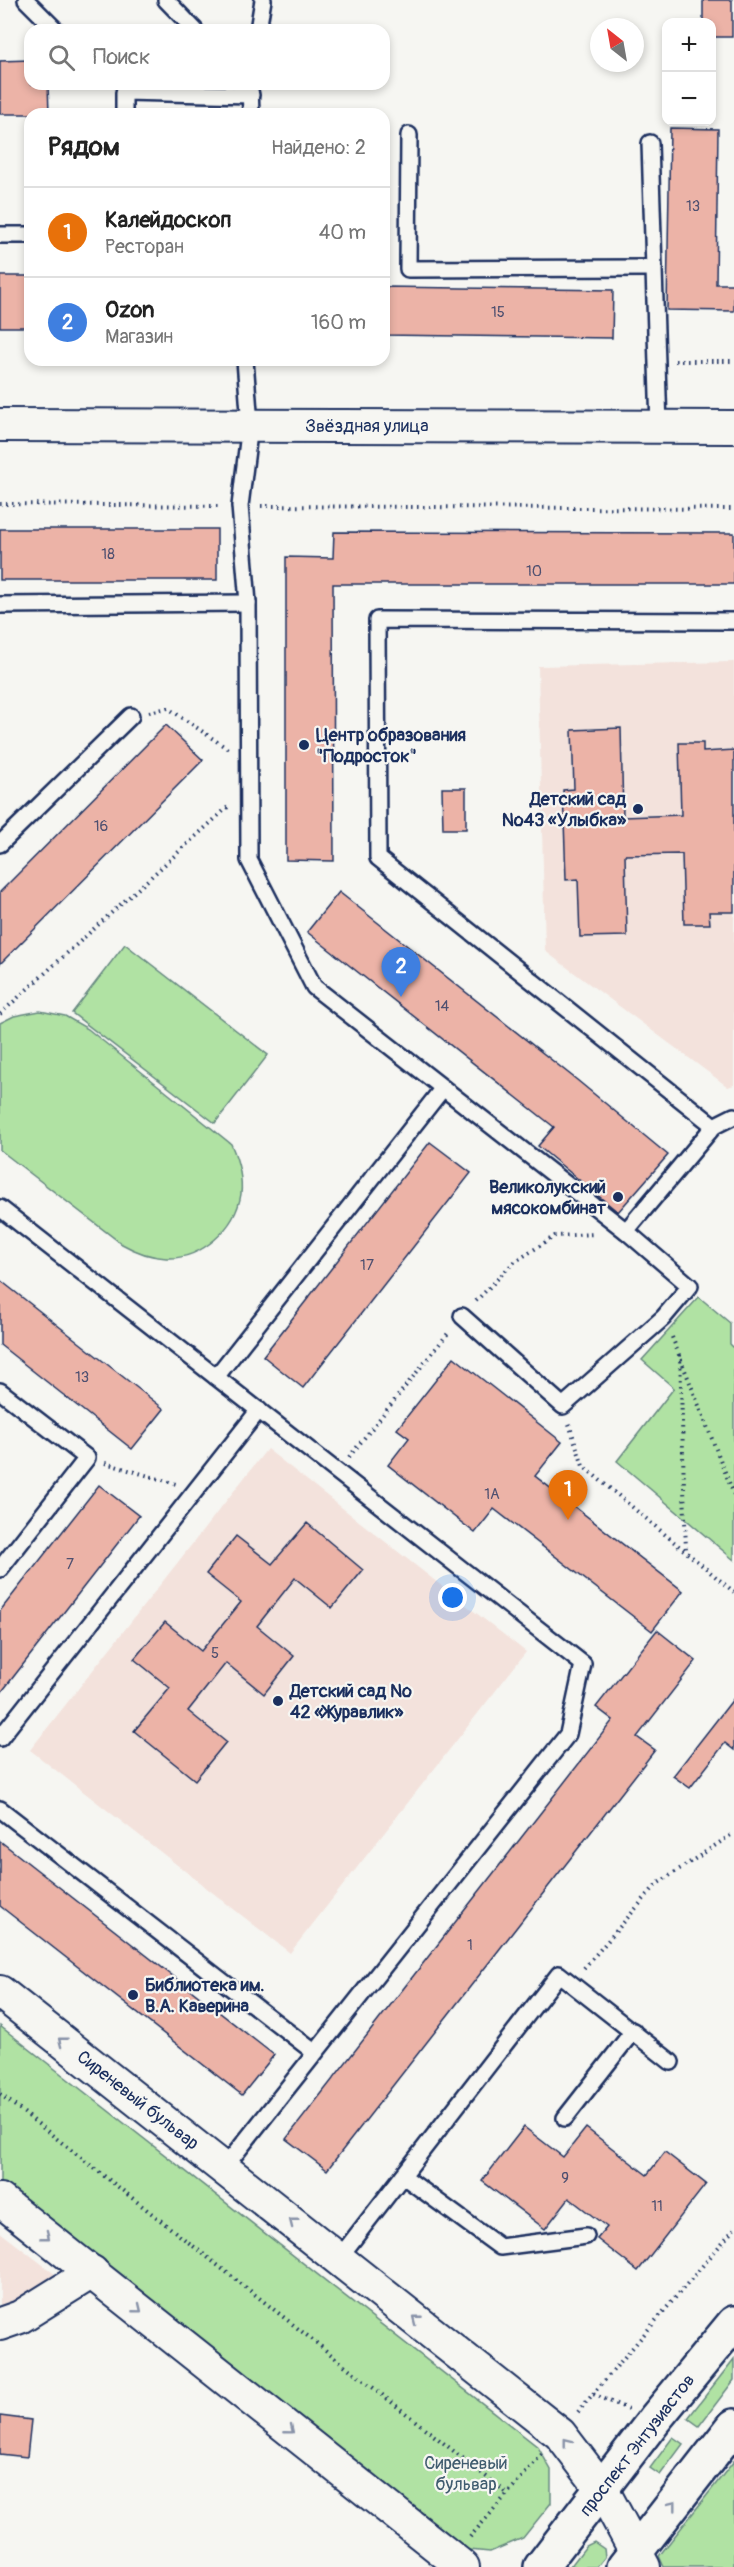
<!DOCTYPE html>
<html lang="ru">
<meta charset="utf-8">
<style>
body{margin:0;font-family:Pangolin,sans-serif;background:#f2f2f2;color:#222}
.controls{position:absolute;right:18px;top:18px;display:grid;overflow:hidden;border-radius:12px;box-shadow:0 3px 9px #0003}
.controls button{width:54px;height:54px;display:grid;place-items:center;padding:0;border:0;border-bottom:2px solid #e0e0e0;background:#fff;color:#222;font:30px sans-serif}
.compass{position:absolute;left:590px;top:18px;width:54px;height:54px;border-radius:50%;background:#fff;box-shadow:0 3px 9px #0003;rotate:329deg}
.you{position:absolute;left:453px;top:1598px;width:21px;height:21px;margin:-15px;border:4px solid #fff;border-radius:50%;background:#1a73e8;box-shadow:0 0 0 9px #1a73e833}
.badge{display:grid;place-items:center;width:39px;height:39px;border-radius:50%;background:#b45309;color:#fff;font-size:20px;font-weight:700}
.pin{position:absolute;translate:-50% -50px;filter:drop-shadow(0 2px 3px #0008)}
.pin::after{content:'';position:absolute;top:32px;width:21px;height:18px;background:inherit;clip-path:polygon(0 0,100% 0,50% 100%)}
.list{margin:0;padding:0;list-style:none}
h2{display:flex;justify-content:space-between;align-items:center;height:78px;margin:0;padding:0 24px;font-size:26px}
h2 small{font-size:20px;font-weight:400;color:#767676}
.list li{display:grid;grid-template-columns:39px 1fr auto;gap:18px;align-items:center;box-sizing:border-box;height:90px;padding:0 24px;border-top:2px solid #e0e0e0}
.list b{display:block;font-size:22px;white-space:nowrap}
.list p{margin:0;font-size:20px;white-space:nowrap;color:#767676}
.list em{font-size:20px;font-style:normal;color:#767676}
.icon{flex:none;width:33px;height:33px;fill:none;stroke:currentColor;stroke-width:2;stroke-linecap:round;stroke-linejoin:round}
.map{position:relative;flex:none;width:734px;height:2567px;overflow:hidden}
.search{position:absolute;background:#fff;box-shadow:0 3px 9px #0003;left:24px;top:24px;width:366px;height:66px;display:flex;align-items:center;gap:15px;box-sizing:border-box;padding:0 21px;border-radius:18px;color:#767676;font-size:22px}
.panel{position:absolute;background:#fff;box-shadow:0 3px 9px #0003;left:24px;top:108px;width:366px;height:258px;border-radius:18px}
.map>svg:first-child{display:block}
.built{fill:#f3e2dc}
.green{fill:#b0e2a3;stroke:#668880;stroke-width:1.5}
.building{fill:#ecb3a7;stroke:#1b2f5e;stroke-width:1.5}
.lines{fill:none;stroke-linecap:round;stroke-linejoin:round}
.service-casing{stroke:#1b2f5e;stroke-width:20}
.minor-casing{stroke:#1b2f5e;stroke-width:36}
.secondary-casing{stroke:#1b2f5e;stroke-width:38}
.path{stroke:#1b2f5e;stroke-width:4;stroke-dasharray:1.5 4.5;stroke-linecap:butt}
.service{stroke:#f6f6f2;stroke-width:15}
.minor{stroke:#f6f6f2;stroke-width:32}
.secondary{stroke:#f6f6f2;stroke-width:33}
.oneway{stroke:#8892a8}
.poi-dot{fill:#1b2f5e;stroke:#f6f6f2;stroke-width:2}
.labels{text-anchor:middle;stroke-width:4.5;stroke-linejoin:round;paint-order:stroke}
.number-label{font-size:15px;fill:#4f5070}
.street-label{font-size:18px;fill:#1b2f5e;stroke:#f6f6f2}
.poi-label{font-size:18px;font-weight:bold;fill:#1b2f5e;stroke:#f6f6f2;text-anchor:start}
.park-label{font-size:18px;fill:#405c6f;stroke:#f6f6f2}
</style>
<div class="map">
<svg width="734" height="2567" viewBox="0 0 734 2567">
<rect width="100%" height="100%" fill="#f6f6f2"/>
<filter id="ink" filterUnits="userSpaceOnUse"><feTurbulence type="fractalNoise" baseFrequency=".0167" numOctaves="2"/><feDisplacementMap in="SourceGraphic" scale="12" xChannelSelector="R" yChannelSelector="G"/><feConvolveMatrix kernelMatrix="1 2 1 2 8 2 1 2 1" color-interpolation-filters="sRGB"/></filter>
<g filter="url(#ink)">
<g class="built">
<polygon points="734,662 734,1085 728,1087 545,951 538,666"/>
<polygon points="267,1449 526,1652 290,1953 30,1750"/>
<polygon points="0,2232 73,2288 0,2330"/>
</g>
<g class="green">
<polygon points="125,944 268,1055 215,1123 72,1013"/>
<path d="M 40,1011 L 65,1016 L 88,1029 L 231,1144 C 238,1160 243,1176 241,1194 C 236,1228 201,1260 166,1258 C 149,1257 136,1252 122,1244 L 0,1150 L 0,1023 L 14,1016 Z"/>
<polygon points="699,1297 730,1323 730,1344 734,1348 734,1560 617,1461 674,1388 642,1360"/>
<polygon points="0,2026 538,2447 551,2470 551,2503 523,2538 490,2552 458,2549 0,2189"/>
<polygon points="734,2359 734,2380 699,2426 688,2418"/>
<polygon points="673,2437 683,2444 660,2475 650,2468"/>
<polygon points="734,2461 734,2567 664,2567 659,2556"/>
<polygon points="594,2542 604,2549 605,2557 597,2567 570,2567 586,2546"/>
</g>
<g class="building">
<polygon points="703,0 732,0 732,37 711,37 711,22 703,22"/>
<polygon points="30,60 30,84 48,84 49,114 0,114 0,61"/>
<polygon points="670,128 718,129 716,284 734,284 734,311 667,310"/>
<rect x="0" y="276" width="30" height="51"/>
<polygon points="384,287 613,290 612,338 384,335"/>
<rect x="0" y="529" width="217" height="51"/>
<polygon points="334,532 734,533 734,584 333,584 334,861 286,860 286,557 333,558"/>
<polygon points="166,725 203,760 0,964 0,892"/>
<polygon points="621,728 623,817 681,815 679,743 703,743 703,752 734,750 734,912 709,912 710,924 684,924 682,854 625,855 627,936 580,937 578,879 566,880 563,790 574,789 572,730"/>
<polygon points="442,788 466,788 466,829 443,829"/>
<polygon points="339,892 577,1080 668,1155 618,1212 538,1146 554,1127 307,932"/>
<polygon points="430,1142 471,1173 303,1388 263,1356"/>
<polygon points="0,1280 164,1409 132,1449 0,1345"/>
<polygon points="454,1357 562,1442 535,1476 683,1591 652,1631 494,1509 475,1533 388,1465 409,1438 397,1429"/>
<polygon points="99,1485 139,1516 0,1694 0,1611"/>
<polygon points="307,1523 363,1570 332,1608 295,1578 257,1626 294,1656 264,1694 226,1663 188,1711 226,1742 195,1780 134,1731 170,1688 134,1659 165,1622 201,1651 241,1602 206,1574 236,1536 272,1564"/>
<polygon points="657,1630 696,1661 637,1737 655,1750 327,2170 286,2139 613,1720 596,1707"/>
<polygon points="734,1698 734,1750 725,1743 690,1788 673,1776"/>
<polygon points="0,1841 274,2055 242,2095 0,1906"/>
<polygon points="524,2127 563,2157 586,2128 647,2175 665,2152 706,2184 638,2271 597,2239 607,2227 569,2198 545,2229 482,2181"/>
<polygon points="0,2416 31,2420 27,2457 0,2454"/>
</g>
<g class="lines">
<g class="service-casing">
<g id="service">
<polyline points="26,0 56,30"/>
<polyline points="166,0 195,30"/>
<polyline points="258,30 263,0"/>
<polyline points="247,84 250,87 251,114"/>
<polyline points="124,114 124,92 251,95"/>
<polyline points="409,135 408,269 654,268"/>
<polyline points="650,143 659,427"/>
<polyline points="0,235 30,235"/>
<polyline points="245,360 250,425 240,506 248,603 249,860 314,987 626,1231"/>
<polyline points="0,605 248,603"/>
<polyline points="734,621 377,620 378,858 714,1126 734,1116"/>
<polyline points="0,844 131,716"/>
<polyline points="0,1208 583,1664 568,1734 224,2168"/>
<polyline points="462,1316 563,1406 663,1318 690,1286 626,1231 714,1126"/>
<polyline points="216,1377 443,1088"/>
<polyline points="0,1391 87,1458 0,1569"/>
<polyline points="0,1738 259,1410"/>
<polyline points="0,1809 314,2052"/>
<polyline points="565,2118 633,2031"/>
<polyline points="403,2176 500,2247 586,2236"/>
<polyline points="339,2258 559,1974 671,2062"/>
</g>
</g>
<g class="minor-casing">
<g id="minor">
<polyline points="0,425 734,427"/>
<polyline points="0,1992 560,2434 602,2489 644,2567"/>
<polyline points="0,2200 463,2567"/>
<polyline points="0,2324 20,2317 92,2272"/>
</g>
</g>
<g class="secondary-casing">
<g id="secondary">
<polyline points="541,2567 655,2419 734,2323"/>
<polyline points="624,2567 734,2426"/>
</g>
</g>
<g class="path">
<polyline points="675,361 734,361"/>
<polyline points="0,504 220,506"/>
<polyline points="261,506 734,509"/>
<polyline points="149,712 168,708 228,749"/>
<polyline points="0,1014 228,807"/>
<polyline points="476,1301 513,1263 555,1236 595,1234"/>
<polyline points="672,1337 734,1495"/>
<polyline points="680,1355 686,1552"/>
<polyline points="569,1424 583,1466 734,1592"/>
<polyline points="349,1457 449,1332"/>
<polyline points="105,1463 176,1484"/>
<polyline points="584,1968 657,1884 734,1833"/>
<polyline points="0,2094 507,2493"/>
<polyline points="593,2394 734,2229"/>
<polyline points="578,2412 593,2394 628,2409"/>
<polyline points="470,2537 542,2454"/>
</g>
<use href="#service" class="service"/>
<use href="#minor" class="minor"/>
<use href="#secondary" class="secondary"/>
</g>
<defs><path id="oneway-chevron" d="M-2-3.5L2.5 0L-2 3.5" fill="none" stroke-width="1.6" stroke-linecap="round" stroke-linejoin="round" transform="scale(1.5)"/></defs>
<g class="oneway">
<use href="#oneway-chevron" transform="translate(62 2041) rotate(-142)"/>
<use href="#oneway-chevron" transform="translate(293 2222) rotate(-142)"/>
<use href="#oneway-chevron" transform="translate(46 2236) rotate(38)"/>
<use href="#oneway-chevron" transform="translate(138 2309) rotate(39)"/>
<use href="#oneway-chevron" transform="translate(416 2319) rotate(-142)"/>
<use href="#oneway-chevron" transform="translate(290 2430) rotate(39)"/>
<use href="#oneway-chevron" transform="translate(567 2442) rotate(-128)"/>
<use href="#oneway-chevron" transform="translate(673 2505) rotate(-52)"/>
</g>
</g>
<g class="poi-dot">
<circle cx="304" cy="745" r="6"/>
<circle cx="638" cy="809" r="6"/>
<circle cx="618" cy="1197" r="6"/>
<circle cx="278" cy="1701" r="6"/>
<circle cx="133" cy="1995" r="6"/>
</g>
<g class="labels">
<g class="number-label">
<text x="693" y="211">13</text>
<text x="498" y="317">15</text>
<text x="108" y="559">18</text>
<text x="534" y="576">10</text>
<text x="101" y="831">16</text>
<text x="442" y="1011">14</text>
<text x="367" y="1270">17</text>
<text x="82" y="1382">13</text>
<text x="492" y="1499">1А</text>
<text x="70" y="1569">7</text>
<text x="215" y="1658">5</text>
<text x="470" y="1950">1</text>
<text x="565" y="2183">9</text>
<text x="657" y="2211">11</text>
</g>
<g class="street-label">
<text x="367" y="432">Звёздная улица</text>
<text transform="translate(138 2100) rotate(38)" y="6">Сиреневый бульвар</text>
<text transform="translate(637 2445) rotate(-52)" y="6">проспект Энтузиастов</text>
</g>
<g class="poi-label">
<text x="316" y="741">Центр образования<tspan x="316" dy="21">"Подросток"</tspan></text>
<text x="626" y="805" text-anchor="end">Детский сад<tspan x="626" dy="21">№43 «Улыбка»</tspan></text>
<text x="606" y="1193" text-anchor="end">Великолукский<tspan x="606" dy="21">мясокомбинат</tspan></text>
<text x="290" y="1697">Детский сад №<tspan x="290" dy="21">42 «Журавлик»</tspan></text>
<text x="145" y="1991">Библиотека им.<tspan x="145" dy="21">В.А. Каверина</tspan></text>
</g>
<g class="park-label">
<text x="466" y="2469">Сиреневый<tspan x="466" dy="21">бульвар</tspan></text>
</g>
</g>
</svg>
<div class="controls">
<button>+</button>
<button>−</button>
</div>
<svg class="compass" viewBox="-18 -18 36 36"><path d="M0-13l5 13h-10z" fill="#e53935"/><path d="M0 13l5-13h-10z" fill="#767676"/></svg>
<div class="you"></div>
<div class="pin badge" style="left:568px;top:1520px;background:#e8710a">1</div>
<div class="pin badge" style="left:401px;top:997px;background:#3f7fe0">2</div>
<div class="search"><svg class="icon" aria-label="search" viewBox="0 0 24 24"><circle cx="10" cy="10" r="6"/><path d="M15 15l6 6"/></svg>Поиск</div>
<section class="panel">
<h2>Рядом<small>Найдено: 2</small></h2>
<ul class="list">
<li><span class="badge" style="background:#e8710a">1</span><div><b>Калейдоскоп</b><p>Ресторан</p></div><em>40 m</em></li>
<li><span class="badge" style="background:#3f7fe0">2</span><div><b>Ozon</b><p>Магазин</p></div><em>160 m</em></li>
</ul>
</section>
</div>
